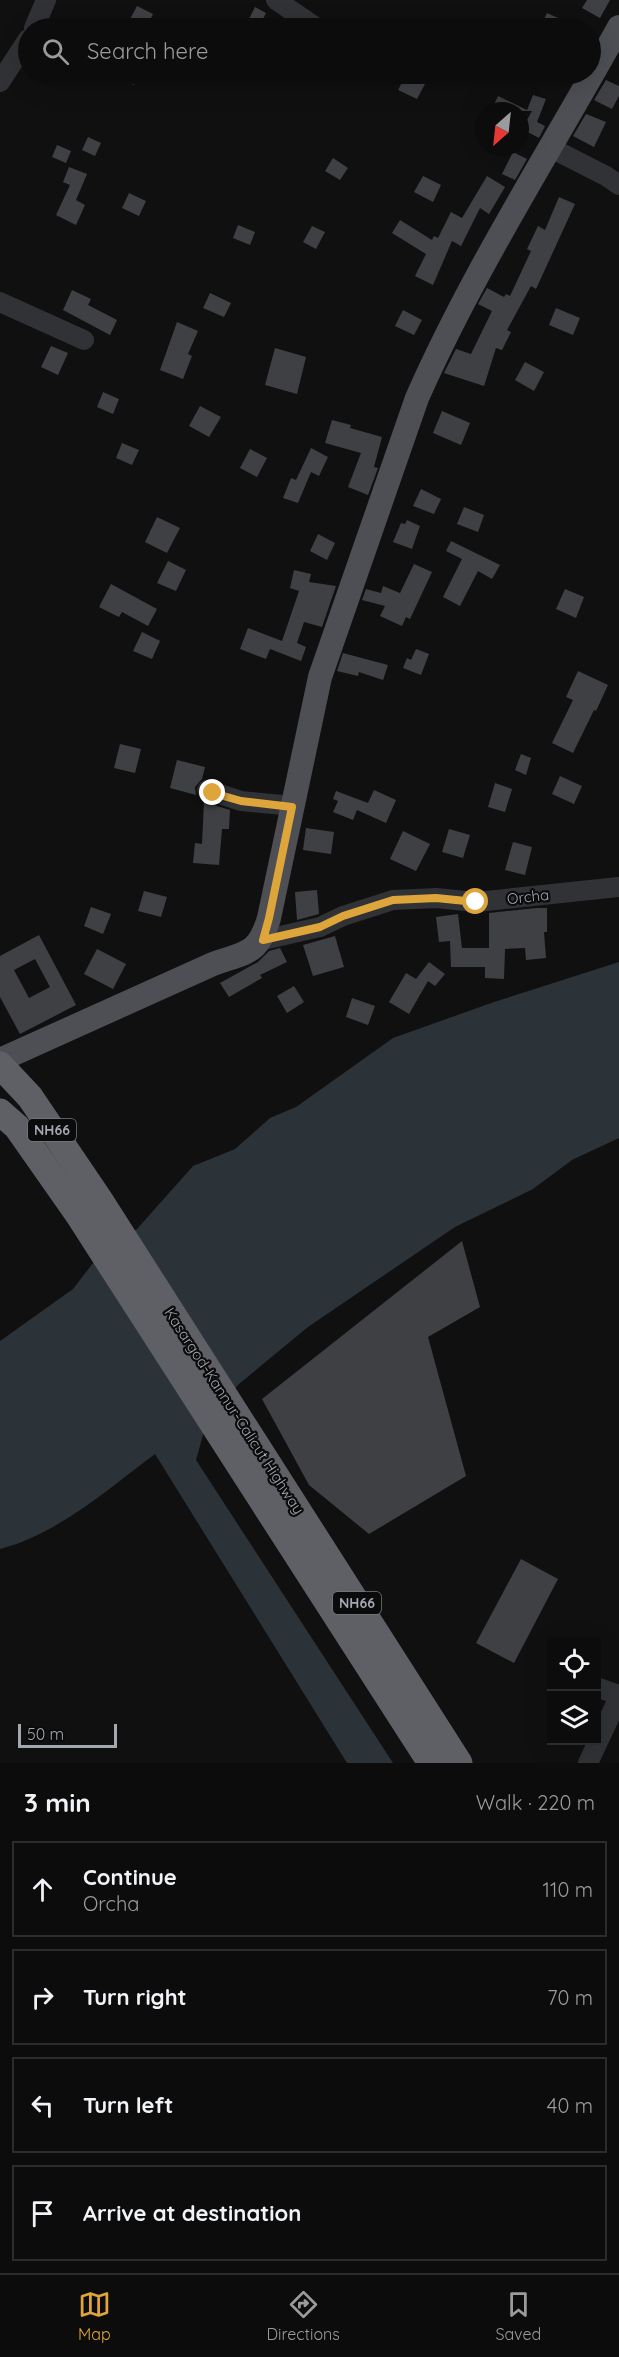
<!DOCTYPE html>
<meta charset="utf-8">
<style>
body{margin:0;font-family:Quicksand,sans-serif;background:#1a1a1b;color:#f1f3f6}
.controls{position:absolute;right:18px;bottom:18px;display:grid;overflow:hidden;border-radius:0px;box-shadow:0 6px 24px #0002}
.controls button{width:54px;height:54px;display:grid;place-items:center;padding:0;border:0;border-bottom:2px solid #2c2c2e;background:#0c0c0d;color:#f1f3f6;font:30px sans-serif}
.compass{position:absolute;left:475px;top:102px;width:54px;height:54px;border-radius:50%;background:#0c0c0d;box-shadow:0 6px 24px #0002;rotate:207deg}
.scale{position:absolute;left:18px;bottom:15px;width:99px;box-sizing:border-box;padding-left:6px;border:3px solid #a2a7b0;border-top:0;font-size:16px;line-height:21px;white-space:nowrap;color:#a2a7b0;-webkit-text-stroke:4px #0b0b0c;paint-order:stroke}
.stop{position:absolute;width:18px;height:18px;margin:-14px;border:4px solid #dea53b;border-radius:50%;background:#fff}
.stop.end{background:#dea53b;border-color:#fff;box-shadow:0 2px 6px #0008}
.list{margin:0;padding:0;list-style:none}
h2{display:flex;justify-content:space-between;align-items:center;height:78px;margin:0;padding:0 24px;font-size:26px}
h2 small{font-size:20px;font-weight:400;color:#9a9b9d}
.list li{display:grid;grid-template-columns:39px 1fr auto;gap:18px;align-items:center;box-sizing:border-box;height:96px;margin:0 12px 12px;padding:0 12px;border:2px solid #2c2c2e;border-radius:0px}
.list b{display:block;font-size:22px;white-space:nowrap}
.list p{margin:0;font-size:20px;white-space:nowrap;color:#9a9b9d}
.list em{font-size:20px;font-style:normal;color:#9a9b9d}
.icon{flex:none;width:33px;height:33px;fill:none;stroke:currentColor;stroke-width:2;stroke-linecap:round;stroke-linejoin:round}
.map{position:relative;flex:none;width:619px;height:1763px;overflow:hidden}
.search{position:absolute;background:#0c0c0d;box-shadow:0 6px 24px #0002;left:18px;right:18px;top:18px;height:66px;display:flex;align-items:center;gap:15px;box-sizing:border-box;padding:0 21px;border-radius:33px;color:#9a9b9d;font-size:22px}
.sheet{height:510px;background:#0c0c0d}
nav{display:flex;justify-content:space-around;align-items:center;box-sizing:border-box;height:84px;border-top:2px solid #2c2c2e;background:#0c0c0d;font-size:16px;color:#9a9b9d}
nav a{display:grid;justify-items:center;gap:3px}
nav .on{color:#dea53b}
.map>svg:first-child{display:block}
.water{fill:#2b3238}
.building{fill:#3f4044;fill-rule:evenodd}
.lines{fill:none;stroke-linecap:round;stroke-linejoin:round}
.minor{stroke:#313235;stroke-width:20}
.major{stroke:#4d4f54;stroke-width:24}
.highway{stroke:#5e6066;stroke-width:27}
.route{stroke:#dea53b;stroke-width:8}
.labels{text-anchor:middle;stroke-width:4.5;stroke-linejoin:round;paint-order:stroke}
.shield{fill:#0b0b0c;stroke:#75787f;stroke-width:1.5}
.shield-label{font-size:14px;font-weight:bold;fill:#a2a7b0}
.street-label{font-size:15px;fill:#a2a7b0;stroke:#0b0b0c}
</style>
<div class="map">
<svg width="619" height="1763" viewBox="0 0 619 1763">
<rect width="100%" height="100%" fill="#101011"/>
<path class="water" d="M 619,962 L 619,1138 L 572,1160 L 533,1189 L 455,1227 L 308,1327 L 239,1384 L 208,1417 L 196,1460 L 393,1763 L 347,1763 L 155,1454 C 108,1489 58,1534 0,1549 L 0,1341 L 73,1289 L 100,1254 L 137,1229 L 193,1166 L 235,1149 L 270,1118 L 296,1107 L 393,1038 L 494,1002 Z"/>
<g class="building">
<polygon points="587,0 610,0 600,18 582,8"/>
<polygon points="137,6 153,14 146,28 134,28 127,25"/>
<polygon points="255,7 266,13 260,25 249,19"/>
<polygon points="547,13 580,28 540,28"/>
<polygon points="108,74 139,74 134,85"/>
<polygon points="406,75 425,84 417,99 398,90"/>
<polygon points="606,80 619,86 619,96 612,109 594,100"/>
<polygon points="533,95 546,99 537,122 545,126 539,138 522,129 532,111 491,111 498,96 527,110"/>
<polygon points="586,114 606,122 594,147 573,136"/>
<polygon points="88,137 101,143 95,156 82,150"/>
<polygon points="57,145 71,151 66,163 52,157"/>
<polygon points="513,152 527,159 515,180 502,174"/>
<polygon points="333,158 348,168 340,180 325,171"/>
<polygon points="69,167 87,174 76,200 85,205 76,225 56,215 70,185 63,182"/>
<polygon points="423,176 441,185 433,202 414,192"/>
<polygon points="487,176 505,187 489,214 480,208 461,246 452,241 433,285 415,276 426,254 392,233 400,220 432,240 434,236 438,238 451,212 462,218"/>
<polygon points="129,193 146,201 139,216 122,208"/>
<polygon points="559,197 575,204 536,289 531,286 507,330 511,332 502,350 496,348 484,386 444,373 456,349 471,354 492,311 478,304 487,288 504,297 506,294 510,296 531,251 527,249 538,226 545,230"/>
<polygon points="238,225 255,232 250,245 233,238"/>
<polygon points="312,226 325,232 316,249 303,242"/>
<polygon points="72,290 91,299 88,305 117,320 110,335 63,310"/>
<polygon points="210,293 231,303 224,317 203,308"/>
<polygon points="556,308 580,318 573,335 549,325"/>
<polygon points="403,310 422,320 414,335 395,326"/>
<polygon points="177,322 198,331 188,354 192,356 183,379 160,370"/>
<polygon points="51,346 68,353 58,375 41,367"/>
<polygon points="275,348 306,357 297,394 265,385"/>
<polygon points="525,362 544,372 534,391 515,380"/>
<polygon points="103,392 119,399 113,414 97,407"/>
<polygon points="200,406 221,417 209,437 189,426"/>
<polygon points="442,411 470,423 461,445 433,433"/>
<polygon points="332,420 351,425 350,428 382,437 374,467 378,468 368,495 348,487 361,453 325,443"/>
<polygon points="122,443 139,450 132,465 116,458"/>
<polygon points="311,448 328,457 319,476 311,472 298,503 283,498 291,478 296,480"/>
<polygon points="250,449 267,458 257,477 240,468"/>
<polygon points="421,489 441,499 434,514 413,506"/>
<polygon points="464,507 484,515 478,532 457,524"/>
<polygon points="157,517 180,528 167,553 145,542"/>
<polygon points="407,520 420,526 412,549 393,542 401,523 405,524"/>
<polygon points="318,534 335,543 327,560 310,551"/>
<polygon points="451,541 500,565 492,579 478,571 460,606 443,597 462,559 446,551"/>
<polygon points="168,561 186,570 176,591 157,583"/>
<polygon points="414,564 432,572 410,619 406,617 402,626 380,616 385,606 362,600 366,589 381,593 383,586 400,593"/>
<polygon points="294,570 311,574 309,582 336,586 322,627 304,622 297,643 306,647 301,661 270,649 266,659 240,649 248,628 282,641 299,591 290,588"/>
<polygon points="111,584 157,609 148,626 122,612 119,617 99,607"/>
<polygon points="565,589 584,597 576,618 556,609"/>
<polygon points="142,632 160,641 152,659 133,651"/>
<polygon points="416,649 429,654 421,675 403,668 407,658 411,660"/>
<polygon points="343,653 388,665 383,680 359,672 358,676 337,671"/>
<polygon points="578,671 608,685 596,711 594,710 573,753 552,743 573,700 566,697"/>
<polygon points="120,744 141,749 135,773 114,768"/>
<polygon points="521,754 531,758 526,775 515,770"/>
<polygon points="177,760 205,767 202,779 195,787 196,795 170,788"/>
<polygon points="560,776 582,786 574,804 552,794"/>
<polygon points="495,783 512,789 505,812 488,807"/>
<polygon points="374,790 396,800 386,823 357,810 353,820 333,812 338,801 333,799 336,791 368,803"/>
<polygon points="204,802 230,810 229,829 222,829 219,865 193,863 195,843 202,844"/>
<polygon points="306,828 334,832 331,854 303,850"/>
<polygon points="449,829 470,835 463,858 442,852"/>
<polygon points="403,831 430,844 416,871 390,859"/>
<polygon points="513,842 532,847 525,875 505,870"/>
<polygon points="317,890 319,914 297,920 295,892"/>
<polygon points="144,891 167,897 161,917 138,911"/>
<polygon points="91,907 111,914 103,934 84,926"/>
<polygon points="537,908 547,908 547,932 544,932 546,958 526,960 525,948 505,949 504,979 485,978 485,967 451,967 450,941 439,942 436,917 458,914 462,948 489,948 489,913"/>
<path d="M 39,935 L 76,1005 L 20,1034 L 0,997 L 0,956 ZM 35,959 L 50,987 L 29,998 L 14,970 Z"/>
<polygon points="335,936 344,967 313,976 303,945"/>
<polygon points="280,948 287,962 260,975 262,978 229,997 220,983 258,962 269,951"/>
<polygon points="97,949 126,964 113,989 84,974"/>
<polygon points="429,962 445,974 435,986 428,981 409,1014 389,1002 406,973 416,979"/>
<polygon points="294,986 304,1002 287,1013 277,996"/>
<polygon points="352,998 375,1006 368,1025 346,1017"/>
<polygon points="462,1241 480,1307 428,1337 466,1476 369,1534 309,1485 262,1399"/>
<polygon points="521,1559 558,1579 514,1663 476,1643"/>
</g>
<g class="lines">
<g class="minor">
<polyline points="276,0 317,28"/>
<polyline points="34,28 46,0"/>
<polyline points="0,82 28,39"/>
<polyline points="551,148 606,176 619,185"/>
<polyline points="0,302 84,340"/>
<polyline points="207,790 241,801 293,806"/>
<polyline points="263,940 320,927 343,916 393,900 436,898 476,902 619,887"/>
<polyline points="596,1687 619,1695"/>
<polyline points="588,1763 619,1697"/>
</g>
<path class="major" d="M 0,1060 L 213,964 C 246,952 258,955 269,918 L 320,677 L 417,398 C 474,269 551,150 619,27"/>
<g class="highway">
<polyline points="0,1065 30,1097 99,1199 459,1763"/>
<polyline points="0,1112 17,1127 78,1214 431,1763"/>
</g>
</g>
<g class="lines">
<polyline class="route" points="213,793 241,801 292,807 269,918 263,940 320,927 343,916 393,900 436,898 476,902"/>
</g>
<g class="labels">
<g class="shield">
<rect x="28" y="1119" width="48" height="22" rx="4.5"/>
<rect x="333" y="1592" width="48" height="22" rx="4.5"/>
</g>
<g class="shield-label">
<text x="52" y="1135">NH66</text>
<text x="357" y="1608">NH66</text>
</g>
<g class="street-label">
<text transform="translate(528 897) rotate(-6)" y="5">Orcha</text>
<text transform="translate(234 1411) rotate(57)" y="5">Kasargod-Kannur-Calicut Highway</text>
</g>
</g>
</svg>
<div class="controls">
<button><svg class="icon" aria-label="locate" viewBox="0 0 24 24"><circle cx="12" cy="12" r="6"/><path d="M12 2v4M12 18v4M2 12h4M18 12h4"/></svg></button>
<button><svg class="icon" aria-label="layers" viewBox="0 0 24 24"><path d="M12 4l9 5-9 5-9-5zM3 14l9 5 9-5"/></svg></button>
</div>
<svg class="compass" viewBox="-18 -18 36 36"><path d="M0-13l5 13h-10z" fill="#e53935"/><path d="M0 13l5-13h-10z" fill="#9a9b9d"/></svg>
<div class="scale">50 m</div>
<div class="stop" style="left:476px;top:902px"></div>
<div class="stop end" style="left:213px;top:793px"></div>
<div class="search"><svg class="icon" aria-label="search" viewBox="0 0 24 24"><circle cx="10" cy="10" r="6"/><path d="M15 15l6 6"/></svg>Search here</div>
</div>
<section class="sheet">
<h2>3 min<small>Walk · 220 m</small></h2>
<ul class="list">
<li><svg class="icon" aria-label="ahead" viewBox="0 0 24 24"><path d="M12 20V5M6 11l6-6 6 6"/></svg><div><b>Continue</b><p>Orcha</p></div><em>110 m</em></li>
<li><svg class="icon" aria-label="right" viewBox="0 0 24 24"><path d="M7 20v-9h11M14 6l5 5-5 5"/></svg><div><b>Turn right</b></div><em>70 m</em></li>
<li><svg class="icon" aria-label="left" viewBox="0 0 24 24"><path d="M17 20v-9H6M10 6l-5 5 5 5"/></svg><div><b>Turn left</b></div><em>40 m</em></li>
<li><svg class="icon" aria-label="arrive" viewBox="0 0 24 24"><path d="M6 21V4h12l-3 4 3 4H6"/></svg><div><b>Arrive at destination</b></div></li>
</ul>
</section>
<nav>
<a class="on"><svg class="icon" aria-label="map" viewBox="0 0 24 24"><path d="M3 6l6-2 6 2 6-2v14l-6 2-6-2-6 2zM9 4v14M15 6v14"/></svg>Map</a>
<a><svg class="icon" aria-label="directions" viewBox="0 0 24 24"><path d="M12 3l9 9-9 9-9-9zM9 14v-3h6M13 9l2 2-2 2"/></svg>Directions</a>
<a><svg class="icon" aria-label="saved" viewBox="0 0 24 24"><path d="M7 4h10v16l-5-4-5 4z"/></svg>Saved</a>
</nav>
